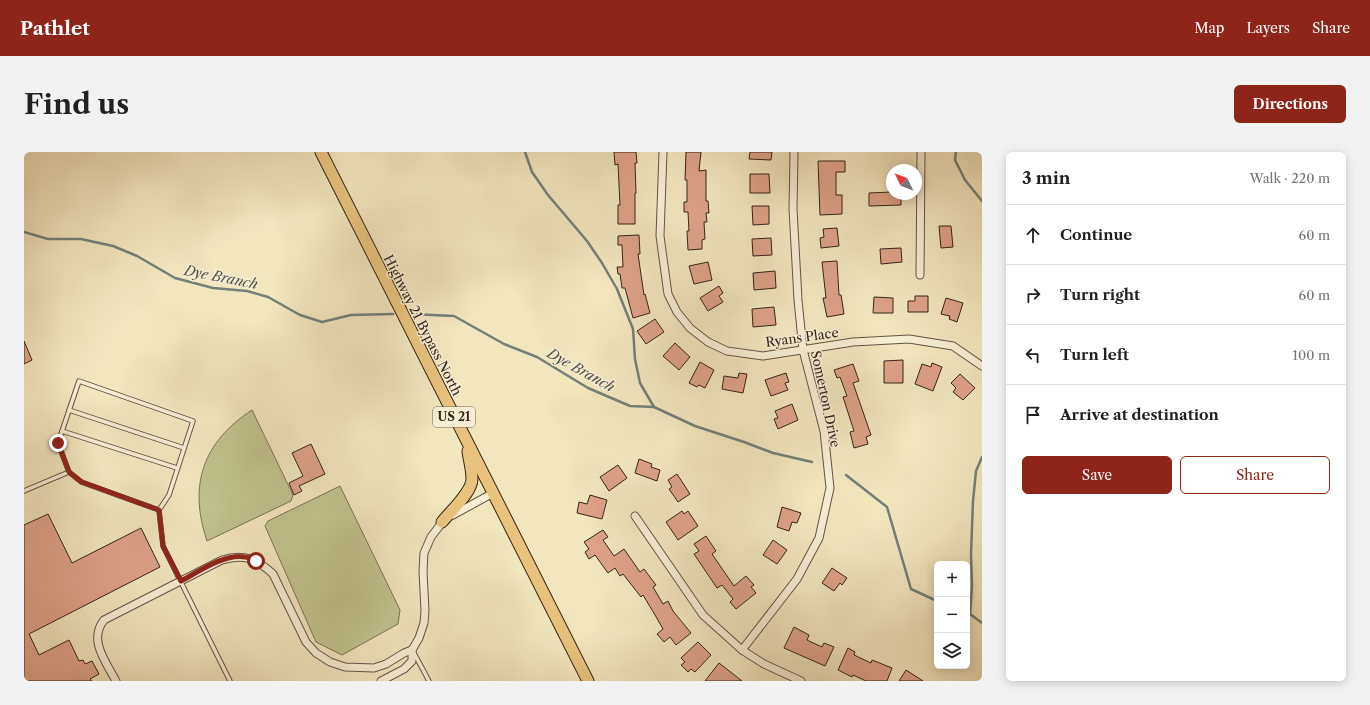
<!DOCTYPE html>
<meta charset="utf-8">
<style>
body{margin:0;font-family:"Libre Caslon Text",serif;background:#f2f2f2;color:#202124}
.controls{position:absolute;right:12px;bottom:12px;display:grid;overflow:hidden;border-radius:6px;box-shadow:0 2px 10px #0003}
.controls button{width:36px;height:36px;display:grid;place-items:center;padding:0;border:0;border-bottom:1px solid #e0e0e0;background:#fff;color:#202124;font:20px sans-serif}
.compass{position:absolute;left:862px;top:12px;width:36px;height:36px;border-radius:50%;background:#fff;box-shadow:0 2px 10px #0003;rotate:313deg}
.stop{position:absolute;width:12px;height:12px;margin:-9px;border:3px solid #8f2418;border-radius:50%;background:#fff}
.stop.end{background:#8f2418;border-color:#fff;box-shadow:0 1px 4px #0008}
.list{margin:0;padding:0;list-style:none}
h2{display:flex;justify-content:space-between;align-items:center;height:52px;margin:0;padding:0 16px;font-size:17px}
h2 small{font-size:13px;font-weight:400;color:#757577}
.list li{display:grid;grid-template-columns:26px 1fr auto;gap:12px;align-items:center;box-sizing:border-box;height:60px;padding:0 16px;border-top:1px solid #e0e0e0}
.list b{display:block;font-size:15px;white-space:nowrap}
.list em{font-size:13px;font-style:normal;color:#757577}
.actions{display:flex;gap:8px;padding:12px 16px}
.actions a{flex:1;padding:9px 0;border:1px solid #8f2418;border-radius:6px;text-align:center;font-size:14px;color:#8f2418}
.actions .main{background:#8f2418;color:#fff}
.icon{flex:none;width:22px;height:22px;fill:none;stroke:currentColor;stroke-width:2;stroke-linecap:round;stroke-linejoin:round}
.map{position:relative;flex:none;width:958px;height:529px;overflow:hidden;border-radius:6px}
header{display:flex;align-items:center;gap:24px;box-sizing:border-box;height:56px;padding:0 20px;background:#8f2418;color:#fff}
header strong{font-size:19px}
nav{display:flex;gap:22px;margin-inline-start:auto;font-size:14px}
.intro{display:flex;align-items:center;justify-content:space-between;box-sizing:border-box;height:96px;padding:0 24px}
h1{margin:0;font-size:28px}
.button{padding:10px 18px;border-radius:6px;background:#8f2418;color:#fff;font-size:14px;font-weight:700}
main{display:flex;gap:24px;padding:0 24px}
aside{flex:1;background:#fff;border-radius:6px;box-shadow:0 2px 10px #0003}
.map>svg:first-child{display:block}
.green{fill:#c0c38d;stroke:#7a7454}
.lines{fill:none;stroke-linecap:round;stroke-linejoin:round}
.stream{stroke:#728079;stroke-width:2.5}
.building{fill:#dea287;stroke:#34241a}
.service-casing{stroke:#645443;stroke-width:5.5}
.minor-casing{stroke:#645443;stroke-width:9}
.primary-casing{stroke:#34241a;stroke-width:13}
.service{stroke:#f7efd4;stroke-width:3.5}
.minor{stroke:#f7efd4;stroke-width:7}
.primary{stroke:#e9c37e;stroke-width:11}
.route{stroke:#8f2418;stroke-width:5}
.labels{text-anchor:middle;stroke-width:3;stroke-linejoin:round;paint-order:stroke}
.shield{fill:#f7efd4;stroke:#6e6152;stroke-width:1}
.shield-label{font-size:12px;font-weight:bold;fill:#34241a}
.street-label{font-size:13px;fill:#34241a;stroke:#f7efd4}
.water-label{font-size:14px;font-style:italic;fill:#535249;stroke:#f7efd4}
</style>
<header>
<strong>Pathlet</strong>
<nav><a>Map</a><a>Layers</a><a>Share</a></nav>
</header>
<div class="intro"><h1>Find us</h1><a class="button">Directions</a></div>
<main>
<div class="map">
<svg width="958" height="529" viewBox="0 0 958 529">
<rect width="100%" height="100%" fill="#f2e6bd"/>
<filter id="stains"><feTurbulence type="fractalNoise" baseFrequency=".005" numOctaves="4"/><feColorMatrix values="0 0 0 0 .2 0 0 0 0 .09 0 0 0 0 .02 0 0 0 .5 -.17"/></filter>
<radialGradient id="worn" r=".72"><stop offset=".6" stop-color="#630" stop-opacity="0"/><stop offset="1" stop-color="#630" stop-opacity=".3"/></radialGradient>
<g class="green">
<path d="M 228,258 L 269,343 L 267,349 L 183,389 C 164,333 179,290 228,258 Z"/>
<polygon points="316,334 376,458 374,472 318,503 292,490 241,374 244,369"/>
</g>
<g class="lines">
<g class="stream">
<polyline points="501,0 508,20 524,43 563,89 578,111 593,137 609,177 611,207 616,231 630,255"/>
<polyline points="932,0 931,8 941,28 958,49"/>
<polyline points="0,80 24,87 57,87 89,94 113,104 151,126 189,136 223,139 244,145 276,163 298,170 327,163 369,162"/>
<polyline points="387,162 430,164 480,192 513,205 564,236 606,254 630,255 671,274 720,290 749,301 788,310"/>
<polyline points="822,323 863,355 887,437 913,449"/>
<polyline points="943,461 946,462 958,471"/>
<polyline points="946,462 948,435 947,402 949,349 952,319 958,305"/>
</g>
</g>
<g class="building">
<polygon points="590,0 612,0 613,11 611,11 612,41 611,41 611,72 594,72 594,53 596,53 594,12 591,13"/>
<polygon points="662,0 677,0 675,19 682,18 682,49 684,49 685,61 682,61 683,70 680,70 681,87 678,88 678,97 664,98 663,79 665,79 664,60 660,60 660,50 663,50 663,28 661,28"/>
<polygon points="726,0 748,0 747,8 725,7"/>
<polygon points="794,9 821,9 821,20 812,20 812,43 818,43 818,62 796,63"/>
<polygon points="726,22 745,22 746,41 726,41"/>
<polygon points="868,40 868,42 877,42 877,53 845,54 845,41"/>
<polygon points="728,54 745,54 745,72 729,73"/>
<polygon points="915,74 927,74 929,95 917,96"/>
<polygon points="813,76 815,94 797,96 796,86 800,85 799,77"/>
<polygon points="615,83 616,102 614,102 620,143 621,142 626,161 609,166 601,136 598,136 596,122 594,122 593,115 599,115 598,93 594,93 594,84"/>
<polygon points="747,86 748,103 729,104 728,87"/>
<polygon points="877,96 878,110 857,112 856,97"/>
<polygon points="813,109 815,143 817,143 820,162 803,165 799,146 802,146 798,110"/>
<polygon points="684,110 688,128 670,132 665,114"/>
<polygon points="751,119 752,136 730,138 729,121"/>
<polygon points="695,134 699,141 695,144 699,150 684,159 676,146"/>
<polygon points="891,144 904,144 904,160 884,160 884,149 891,149"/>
<polygon points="850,145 869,146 869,161 849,161"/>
<polygon points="922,146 939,151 933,170 925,167 926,164 917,162"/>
<polygon points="750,155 752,173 729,175 728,157"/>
<polygon points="631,167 640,180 622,192 613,179"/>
<polygon points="0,189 8,208 0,212"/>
<polygon points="651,191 666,205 655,218 639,204"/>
<polygon points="879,208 879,231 860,231 860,209"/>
<polygon points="676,210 690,218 681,236 675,233 673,235 665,231"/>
<polygon points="908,211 918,215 909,239 891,232 898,212 907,215"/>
<polygon points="829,212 835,229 829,231 847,283 842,285 844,292 830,296 826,280 830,279 819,245 823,244 816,225 813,226 810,218"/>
<polygon points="715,221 723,222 719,241 698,237 700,224 714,226"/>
<polygon points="762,221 765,230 761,231 764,238 747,244 741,228"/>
<polygon points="936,222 951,236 939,248 929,240 932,236 927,231"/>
<polygon points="768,252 774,268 754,277 750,267 754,266 751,259"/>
<polygon points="287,292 301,322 275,334 278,339 270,343 265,331 279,324 268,301"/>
<polygon points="615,307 628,312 627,315 636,318 633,329 611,321"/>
<polygon points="594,313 603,326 585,339 576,325"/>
<polygon points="653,322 666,342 654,350 645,337 648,335 644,328"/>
<polygon points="566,343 583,348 578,367 553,361 555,350 563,352"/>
<polygon points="758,355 777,361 773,371 768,370 765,379 753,375"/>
<polygon points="658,359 660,362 664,359 674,374 654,388 642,370"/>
<polygon points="24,362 48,411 117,376 136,415 5,482 15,503 45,488 55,509 59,508 61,512 68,509 75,522 66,527 68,529 0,529 0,373"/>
<polygon points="579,378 584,385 579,388 590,404 600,397 616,420 620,417 632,433 629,435 639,452 644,449 649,459 667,481 652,493 646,485 640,490 633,482 639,477 631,463 619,443 617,445 599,422 596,424 591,416 584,421 571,403 565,407 561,400 565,397 560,390"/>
<polygon points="682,384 692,399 688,402 710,434 722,424 730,433 727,435 732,441 712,457 706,450 709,447 698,433 693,436 670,402 675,399 670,392"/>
<polygon points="749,388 763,398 753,412 739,403"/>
<polygon points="808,416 823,426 818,433 816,431 810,439 798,431"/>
<polygon points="770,475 785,483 783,488 798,495 800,491 810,495 801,514 760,496"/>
<polygon points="674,490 687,503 671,520 667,517 664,520 657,513 661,510 657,506"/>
<polygon points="824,496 831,500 830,503 847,511 848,508 868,516 863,529 842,529 829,523 828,525 814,518"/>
<polygon points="695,511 718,529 681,529"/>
<polygon points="882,518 899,529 875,529"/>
</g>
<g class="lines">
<g class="service-casing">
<g id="service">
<polyline points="45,258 160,296"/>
<polyline points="38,279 153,316"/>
<polyline points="45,320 34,291 55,229 169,269 145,343 135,358"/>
<polyline points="0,339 45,320 57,330 135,358 139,394 206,529"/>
<polyline points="390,501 405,529"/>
</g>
</g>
<g class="minor-casing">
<g id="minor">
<polyline points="639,0 636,84 644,142 653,160 666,176 684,190 703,199 739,204 829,190 885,187 929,194 958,214"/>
<polyline points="896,123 897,0"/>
<polyline points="429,363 469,341"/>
<polyline points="611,364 679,463 718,498 740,512 777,529"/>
<polyline points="718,498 773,427 795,386 806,336 800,279 779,198 774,148 769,57 770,0"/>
<path d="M 92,529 C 82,510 64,488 80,468 L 198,408 C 220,401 233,407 249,422 L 282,490 L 292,501 L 306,510 L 321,515 L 350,516 L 362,512 L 380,501 L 388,498"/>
<polyline points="357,529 380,517 388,509 388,498 395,486 400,471 401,459 399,419 400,401 407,385 420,368"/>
</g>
</g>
<g class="primary-casing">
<g id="primary">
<polyline points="297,0 564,529"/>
<path d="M 418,370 C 427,359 448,340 448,327 C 448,317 445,308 444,299"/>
</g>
</g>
<use href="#service" class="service"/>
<use href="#minor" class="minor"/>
<use href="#primary" class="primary"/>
</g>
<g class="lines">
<path class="route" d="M 34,291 L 45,320 L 58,330 L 135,358 L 139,394 L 157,429 C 174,420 201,401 221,405 C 225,405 229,408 232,409"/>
</g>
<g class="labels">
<rect class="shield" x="409" y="255" width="42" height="20" rx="3"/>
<g class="shield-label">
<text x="430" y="269">US 21</text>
</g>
<g class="street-label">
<text transform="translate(399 173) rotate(63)" y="5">Highway 21 Bypass North</text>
<text transform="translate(778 185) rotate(-8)" y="5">Ryans Place</text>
<text transform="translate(802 247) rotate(78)" y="5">Somerton Drive</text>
</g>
<g class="water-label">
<text transform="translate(197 125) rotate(11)" y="5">Dye Branch</text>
<text transform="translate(557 218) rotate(29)" y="5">Dye Branch</text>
</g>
</g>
<rect width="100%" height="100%" filter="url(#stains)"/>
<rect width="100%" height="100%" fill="url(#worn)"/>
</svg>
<div class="controls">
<button>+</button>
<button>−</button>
<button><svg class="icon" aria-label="layers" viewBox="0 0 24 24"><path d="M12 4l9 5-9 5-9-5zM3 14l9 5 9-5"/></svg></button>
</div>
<svg class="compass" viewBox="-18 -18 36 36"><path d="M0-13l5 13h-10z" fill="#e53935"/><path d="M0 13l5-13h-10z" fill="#757577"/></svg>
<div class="stop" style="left:232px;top:409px"></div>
<div class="stop end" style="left:34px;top:291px"></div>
</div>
<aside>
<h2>3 min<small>Walk · 220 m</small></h2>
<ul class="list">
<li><svg class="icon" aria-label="ahead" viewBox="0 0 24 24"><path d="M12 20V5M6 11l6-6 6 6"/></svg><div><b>Continue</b></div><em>60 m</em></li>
<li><svg class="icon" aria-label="right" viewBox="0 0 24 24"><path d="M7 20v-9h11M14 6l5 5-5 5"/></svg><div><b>Turn right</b></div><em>60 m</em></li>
<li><svg class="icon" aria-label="left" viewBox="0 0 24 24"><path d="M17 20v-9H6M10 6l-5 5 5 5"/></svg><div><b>Turn left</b></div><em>100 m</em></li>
<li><svg class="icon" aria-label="arrive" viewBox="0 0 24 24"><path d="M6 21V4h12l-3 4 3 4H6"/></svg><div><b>Arrive at destination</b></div></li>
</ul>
<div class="actions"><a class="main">Save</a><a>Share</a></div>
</aside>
</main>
